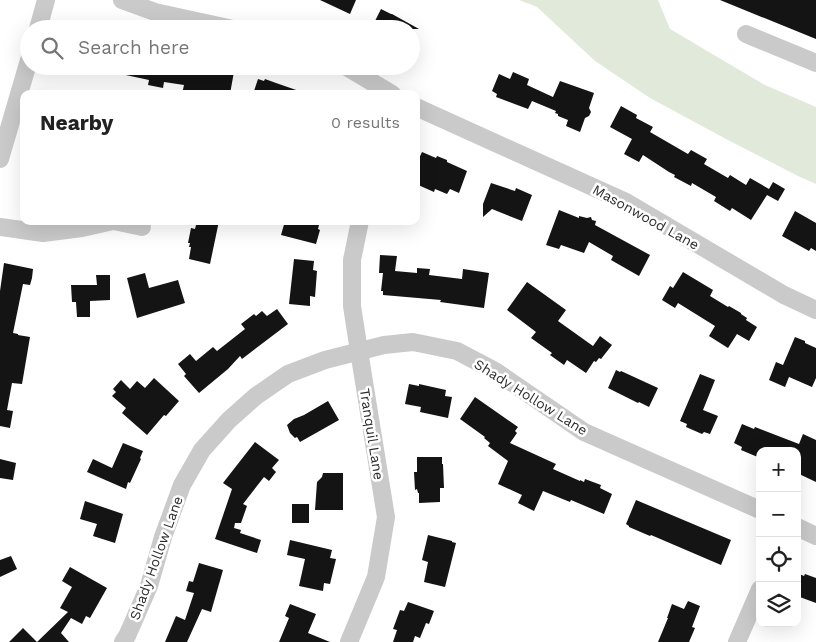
<!DOCTYPE html>
<meta charset="utf-8">
<style>
body{margin:0;font-family:"Work Sans",sans-serif;background:#f6f6f6;color:#222}
.controls{position:absolute;right:15px;bottom:15px;display:grid;overflow:hidden;border-radius:10px;box-shadow:0 5px 20px #0002}
.controls button{width:45px;height:45px;display:grid;place-items:center;padding:0;border:0;border-bottom:1px solid #e0e0e0;background:#fff;color:#222;font:25px sans-serif}
.list{margin:0;padding:0;list-style:none}
h2{display:flex;justify-content:space-between;align-items:center;height:65px;margin:0;padding:0 20px;font-size:21px}
h2 small{font-size:16px;font-weight:400;color:#767676}
.icon{flex:none;width:28px;height:28px;fill:none;stroke:currentColor;stroke-width:2;stroke-linecap:round;stroke-linejoin:round}
.map{position:relative;flex:none;width:816px;height:642px;overflow:hidden}
.search{position:absolute;background:#fff;box-shadow:0 5px 20px #0002;left:20px;top:20px;width:400px;height:55px;display:flex;align-items:center;gap:12px;box-sizing:border-box;padding:0 18px;border-radius:28px;color:#767676;font-size:19px}
.panel{position:absolute;background:#fff;box-shadow:0 5px 20px #0002;left:20px;top:90px;width:400px;height:135px;border-radius:10px}
.map>svg:first-child{display:block}
.green{fill:#e1eada}
.building{fill:#141414}
.lines{fill:none;stroke-linecap:round;stroke-linejoin:round}
.minor{stroke:#cacaca;stroke-width:18}
.labels{text-anchor:middle;stroke-width:5;stroke-linejoin:round;paint-order:stroke}
.street-label{font-size:14px;fill:#2d2d2d;stroke:#fff}
</style>
<div class="map">
<svg width="816" height="642" viewBox="0 0 816 642">
<rect width="100%" height="100%" fill="#fff"/>
<polygon class="green" points="519,0 658,0 670,29 765,85 816,107 816,184 798,176 726,139 650,98 595,61 537,7"/>
<g class="building">
<polygon points="320,0 356,0 350,14"/>
<polygon points="720,0 816,0 816,39"/>
<polygon points="381,9 391,14 392,14 419,29 371,29"/>
<polygon points="108,66 235,66 230,94 182,94 184,85 164,82 163,88 148,85 149,80 107,71"/>
<polygon points="513,72 529,79 527,85 553,97 560,81 594,93 589,108 591,112 589,116 585,118 580,132 566,126 568,120 558,116 558,114 555,113 556,111 532,101 528,109 496,97 497,94 492,91 499,74 510,79"/>
<polygon points="258,79 264,81 265,79 276,83 302,92 302,94 253,94"/>
<polygon points="621,106 637,115 636,118 653,127 650,132 688,154 691,150 707,159 704,164 728,178 730,175 746,185 750,178 769,189 773,182 785,189 778,201 767,195 751,220 732,208 730,211 714,201 716,197 692,183 691,186 674,177 675,175 669,172 643,155 639,162 624,154 632,139 610,127"/>
<polygon points="422,152 436,158 437,156 447,160 447,162 467,171 459,193 450,189 447,194 435,189 434,192 416,184 416,165"/>
<polygon points="491,183 515,191 516,188 532,195 522,221 492,209 483,217 483,204"/>
<polygon points="559,210 579,218 579,216 587,218 591,217 592,220 596,221 595,225 650,255 639,276 611,260 613,256 589,242 584,253 561,245 559,249 546,245"/>
<polygon points="795,211 816,223 816,251 811,248 809,251 782,236"/>
<polygon points="197,221 219,221 210,264 189,259 191,247 189,247 190,243 188,243 191,228 195,229"/>
<polygon points="285,221 320,221 318,229 320,230 316,244 281,235"/>
<polygon points="380,255 397,256 395,271 417,273 417,268 430,269 429,275 462,279 463,269 489,273 484,308 440,302 441,300 383,295 383,291 381,291 383,273 379,273"/>
<polygon points="294,259 314,261 313,270 317,271 315,297 310,296 310,306 289,304"/>
<polygon points="4,263 33,269 32,278 30,285 23,284 13,333 18,334 18,335 30,337 22,384 12,383 7,410 13,411 10,428 0,426 0,291"/>
<polygon points="683,272 713,290 710,296 728,307 729,306 741,313 741,314 747,318 746,320 757,327 749,341 737,334 728,348 709,336 715,326 678,303 675,308 662,300 670,286 673,288"/>
<polygon points="145,273 149,288 178,280 185,303 137,318 127,278"/>
<polygon points="96,275 110,275 110,300 90,301 90,317 77,317 76,302 72,302 71,285 97,285"/>
<polygon points="527,282 566,310 558,321 593,346 600,336 612,345 601,359 599,358 596,362 594,361 586,373 567,360 564,365 550,355 552,353 531,338 536,332 507,310"/>
<polygon points="277,309 288,324 242,359 240,356 228,369 199,393 184,376 186,374 178,364 190,354 196,361 213,347 217,351 245,329 241,324 254,314 256,316 262,311 267,316"/>
<polygon points="795,337 805,341 805,343 816,348 816,378 812,387 789,377 785,387 769,380 776,362 783,365"/>
<polygon points="616,370 620,372 621,371 658,388 649,407 639,402 638,403 608,388"/>
<polygon points="700,374 715,380 703,410 718,416 710,434 704,432 702,434 686,427 687,424 680,421"/>
<polygon points="154,378 179,401 166,416 164,415 147,435 122,413 126,408 112,396 116,392 113,389 121,380 130,389 137,381 145,388"/>
<polygon points="409,384 419,386 419,384 446,390 445,396 452,397 448,418 420,412 421,407 405,404"/>
<polygon points="475,397 518,427 515,431 517,433 510,443 556,464 553,469 580,481 580,480 584,482 585,479 601,485 600,488 612,494 604,514 571,500 570,502 543,491 534,511 518,503 522,495 498,484 508,461 488,446 490,443 484,438 485,437 460,419"/>
<polygon points="328,401 339,420 300,442 297,437 295,438 290,433 287,425 294,419 304,415"/>
<polygon points="742,424 754,429 755,427 799,444 803,434 816,440 816,482 797,473 797,451 760,451 760,458 741,450 742,447 734,443"/>
<polygon points="255,442 279,460 272,468 276,472 269,481 264,477 243,504 247,506 241,523 235,523 234,528 241,530 240,533 261,540 257,553 215,539 232,489 223,483"/>
<polygon points="123,443 143,451 140,458 141,459 130,483 128,482 126,489 87,472 93,459 112,468"/>
<polygon points="417,457 442,457 442,464 443,464 444,488 440,488 440,502 419,503 419,493 418,493 417,489 415,490 414,472 417,472"/>
<polygon points="0,459 16,463 13,480 0,478"/>
<polygon points="323,473 343,473 343,510 315,510 317,482 322,477"/>
<polygon points="636,500 731,540 721,565 651,535 650,536 629,527 629,526 626,524"/>
<polygon points="85,501 123,514 115,543 93,536 97,524 80,519"/>
<rect x="292" y="504" width="17" height="19"/>
<polygon points="428,535 452,541 452,542 456,543 445,587 424,582 428,562 422,560"/>
<polygon points="290,540 332,550 330,558 336,559 330,584 324,583 323,591 299,586 305,559 287,555"/>
<polygon points="11,556 17,569 0,577 0,560"/>
<polygon points="199,563 223,570 211,612 202,609 187,642 165,642 176,616 185,620 194,593 186,591 189,581 193,582"/>
<polygon points="70,567 107,588 90,618 86,616 82,624 71,618 61,633 69,642 9,642 23,628 37,642 68,612 60,608 72,587 62,581"/>
<polygon points="797,573 804,576 805,574 816,578 816,603 797,596"/>
<polygon points="688,601 700,606 692,627 695,628 689,642 658,642 668,618 667,618 672,604 684,609"/>
<polygon points="408,602 434,611 429,624 426,623 420,638 415,636 413,642 393,642 397,630 393,629 400,610 404,611"/>
<polygon points="290,604 316,614 308,633 330,642 279,642 289,618 285,616"/>
</g>
<g class="lines">
<g class="minor">
<polyline points="122,0 155,12 233,29"/>
<polyline points="38,29 46,0"/>
<polyline points="746,34 816,63"/>
<polyline points="345,66 392,94"/>
<polyline points="416,107 626,202 784,295 816,310"/>
<polyline points="0,159 29,60"/>
<polyline points="114,221 142,227"/>
<polyline points="0,227 43,233 82,228 113,221"/>
<polyline points="797,527 816,536"/>
<polyline points="123,642 127,636 149,586 163,537 182,485 202,450 229,420 256,396 288,374 325,360 384,345 413,342 457,351 495,371 584,432 760,510"/>
<polyline points="349,642 376,577 386,517 359,351 352,306 352,260 360,221"/>
<polyline points="737,642 760,589"/>
</g>
</g>
<g class="labels">
<g class="street-label">
<text transform="translate(646 217) rotate(29)" y="5">Masonwood Lane</text>
<text transform="translate(531 397) rotate(32)" y="5">Shady Hollow Lane</text>
<text transform="translate(372 434) rotate(81)" y="5">Tranquil Lane</text>
<text transform="translate(156 558) rotate(-70)" y="5">Shady Hollow Lane</text>
</g>
</g>
</svg>
<div class="controls">
<button>+</button>
<button>−</button>
<button><svg class="icon" aria-label="locate" viewBox="0 0 24 24"><circle cx="12" cy="12" r="6"/><path d="M12 2v4M12 18v4M2 12h4M18 12h4"/></svg></button>
<button><svg class="icon" aria-label="layers" viewBox="0 0 24 24"><path d="M12 4l9 5-9 5-9-5zM3 14l9 5 9-5"/></svg></button>
</div>
<div class="search"><svg class="icon" aria-label="search" viewBox="0 0 24 24"><circle cx="10" cy="10" r="6"/><path d="M15 15l6 6"/></svg>Search here</div>
<section class="panel">
<h2>Nearby<small>0 results</small></h2>
<ul class="list">
</ul>
</section>
</div>
